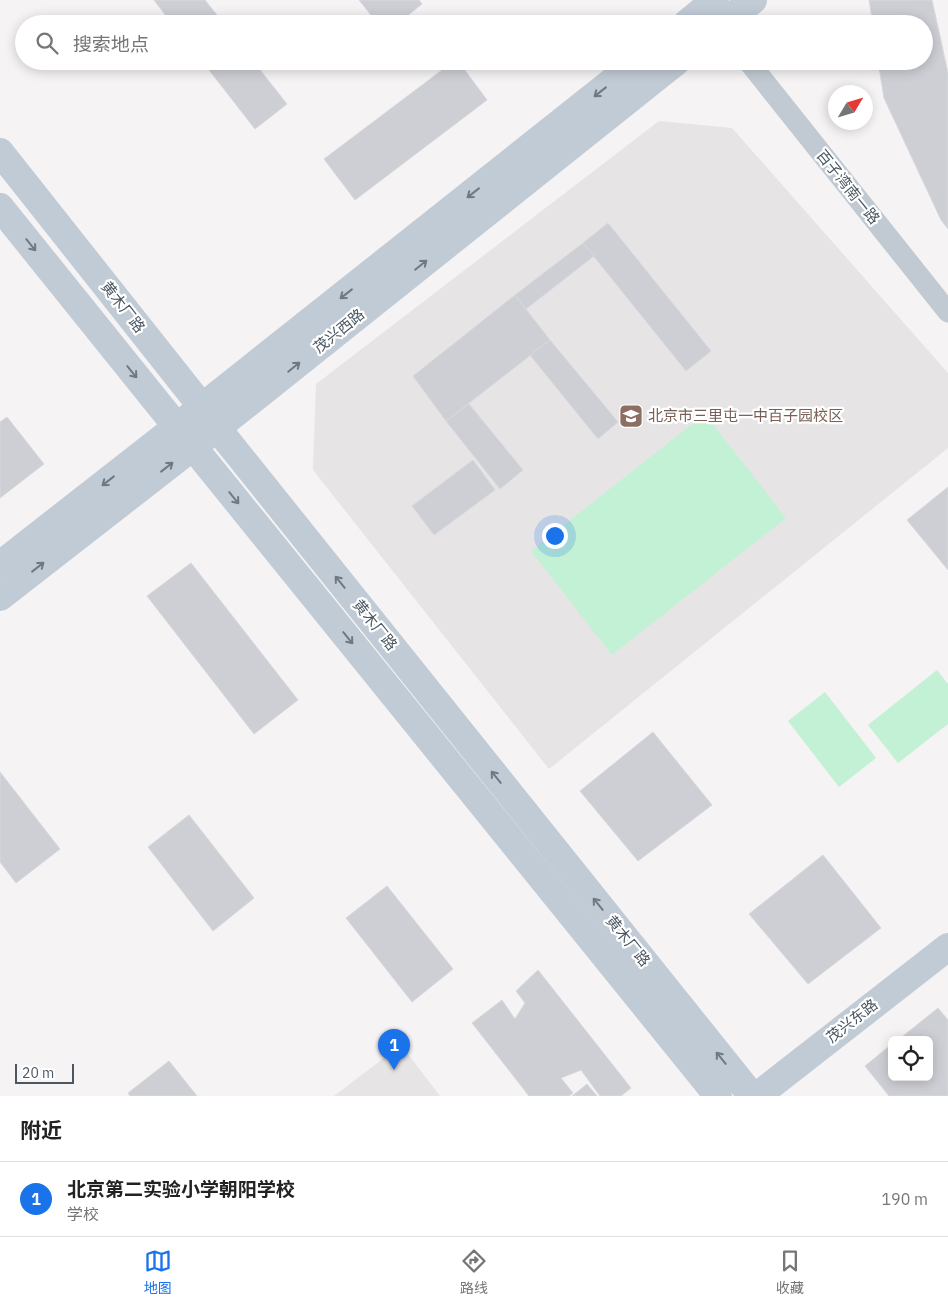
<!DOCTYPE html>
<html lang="zh">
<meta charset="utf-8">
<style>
body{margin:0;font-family:"IBM Plex Sans","Noto Sans SC",sans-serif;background:#f6f6f6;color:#222}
.controls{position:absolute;right:15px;bottom:15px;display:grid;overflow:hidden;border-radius:8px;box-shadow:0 2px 12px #0003}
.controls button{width:45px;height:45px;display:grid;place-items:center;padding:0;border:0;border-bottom:1px solid #e0e0e0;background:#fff;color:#222;font:25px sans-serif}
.compass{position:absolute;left:828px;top:85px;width:45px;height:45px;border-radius:50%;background:#fff;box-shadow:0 2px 12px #0003;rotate:52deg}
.scale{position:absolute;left:15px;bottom:12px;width:59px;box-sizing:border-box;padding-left:5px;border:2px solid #4a5661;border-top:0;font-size:14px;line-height:18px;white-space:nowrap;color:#4a5661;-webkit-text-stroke:4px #fff;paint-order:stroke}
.you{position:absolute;left:554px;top:535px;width:18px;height:18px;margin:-12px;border:4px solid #fff;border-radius:50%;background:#1a73e8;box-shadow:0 0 0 8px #1a73e833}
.badge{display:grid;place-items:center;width:32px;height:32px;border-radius:50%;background:#1a73e8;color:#fff;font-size:16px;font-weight:700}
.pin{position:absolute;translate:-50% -41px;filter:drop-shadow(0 1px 2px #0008)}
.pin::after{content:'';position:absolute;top:26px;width:18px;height:15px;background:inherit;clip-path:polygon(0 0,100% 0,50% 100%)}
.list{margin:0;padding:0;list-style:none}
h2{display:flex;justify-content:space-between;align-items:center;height:65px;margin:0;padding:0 20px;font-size:21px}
h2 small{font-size:16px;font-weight:400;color:#767676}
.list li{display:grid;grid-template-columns:32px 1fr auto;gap:15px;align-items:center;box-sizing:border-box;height:75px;padding:0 20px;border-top:1px solid #e0e0e0}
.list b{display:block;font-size:19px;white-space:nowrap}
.list p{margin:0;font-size:16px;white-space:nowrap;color:#767676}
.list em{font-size:16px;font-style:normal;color:#767676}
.icon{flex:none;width:28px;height:28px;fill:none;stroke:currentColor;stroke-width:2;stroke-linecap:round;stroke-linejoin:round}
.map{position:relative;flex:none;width:948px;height:1096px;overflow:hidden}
.search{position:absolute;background:#fff;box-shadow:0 2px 12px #0003;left:15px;right:15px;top:15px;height:55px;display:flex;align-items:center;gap:12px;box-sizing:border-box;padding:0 18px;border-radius:28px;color:#767676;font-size:19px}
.sheet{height:140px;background:#fff}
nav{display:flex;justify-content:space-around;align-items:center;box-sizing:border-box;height:70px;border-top:1px solid #e0e0e0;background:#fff;font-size:14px;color:#767676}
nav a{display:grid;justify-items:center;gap:2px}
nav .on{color:#1a73e8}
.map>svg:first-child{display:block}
.education{fill:#e6e4e5}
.green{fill:#c3f1d5}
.building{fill:#cdcfd5;stroke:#d7d9de}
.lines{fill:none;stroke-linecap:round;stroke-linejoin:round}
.street{stroke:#c1cad2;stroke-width:21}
.secondary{stroke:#c1cbd6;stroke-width:28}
.oneway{stroke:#6e7984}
.labels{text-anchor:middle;stroke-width:4.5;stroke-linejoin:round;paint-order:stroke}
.street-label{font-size:15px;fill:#4a5661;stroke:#fff}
.education-label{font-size:15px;fill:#785e54;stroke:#fff;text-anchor:start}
</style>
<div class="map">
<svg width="948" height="1096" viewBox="0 0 948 1096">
<rect width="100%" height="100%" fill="#f5f3f3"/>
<g class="education">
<polygon points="659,121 732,128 948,373 948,448 549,769 313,470 316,384"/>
<polygon points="401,1045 440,1096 334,1096"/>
</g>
<g class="green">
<polygon points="705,414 786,518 612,655 531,551"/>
<polygon points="937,670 948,684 948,724 898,763 868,725"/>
<polygon points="825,692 876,758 839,787 788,721"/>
</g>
<g class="building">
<polygon points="154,0 205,0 224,24 172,24"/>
<polygon points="359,0 419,0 422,4 397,24 378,24"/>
<polygon points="869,0 932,0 948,73 948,229 941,220 884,98 878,61 924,61 924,24 873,24"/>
<polygon points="202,61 253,61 287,104 255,129"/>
<polygon points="454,61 458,61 487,100 355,200 324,159"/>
<polygon points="608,223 711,351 686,371 583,243"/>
<polygon points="583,243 594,256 526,309 515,295"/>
<polygon points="515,295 550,340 446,421 413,376"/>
<polygon points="550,340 618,422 598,439 530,355"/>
<polygon points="469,404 523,470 500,489 446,421"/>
<polygon points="7,417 44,464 0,498 0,422"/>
<polygon points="473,460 495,490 434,535 412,506"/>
<polygon points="948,487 948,570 907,520"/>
<polygon points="191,563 298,700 254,734 147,596"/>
<polygon points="653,732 712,805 638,861 580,791"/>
<polygon points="0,772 60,849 16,883 0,862"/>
<polygon points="189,815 254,898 213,931 148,847"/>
<polygon points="823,855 881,928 808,984 749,914"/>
<polygon points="387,886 453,969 412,1002 346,918"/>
<polygon points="538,970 631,1088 621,1096 600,1096 581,1070 561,1078 573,1093 569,1096 529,1096 472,1023 502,1000 515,1019 525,1003 516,991"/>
<polygon points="938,1008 948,1020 948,1096 889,1096 865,1066 892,1044 892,1077 929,1077 929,1040 898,1040"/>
<polygon points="169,1061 197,1096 130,1096 128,1093"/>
<polygon points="587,1084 597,1096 572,1096"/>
</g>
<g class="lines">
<polyline class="street" points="748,61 948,312"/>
<g class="secondary">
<polyline points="686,24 715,0"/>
<polyline points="723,24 753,0"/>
<polyline points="0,152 202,407 217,428 752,1096"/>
<polyline points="0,207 177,427 718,1096"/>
<polyline points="0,565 202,407 638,61"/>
<polyline points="0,597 217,428 677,61"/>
<polyline points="757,1096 948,947"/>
</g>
</g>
<defs><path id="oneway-shaft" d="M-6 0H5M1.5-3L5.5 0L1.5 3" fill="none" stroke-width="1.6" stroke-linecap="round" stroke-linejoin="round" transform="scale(1.25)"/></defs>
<g class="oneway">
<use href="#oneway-shaft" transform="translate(600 92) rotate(142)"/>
<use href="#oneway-shaft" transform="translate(473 193) rotate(142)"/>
<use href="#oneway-shaft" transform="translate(31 245) rotate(51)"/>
<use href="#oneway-shaft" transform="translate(421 265) rotate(-39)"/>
<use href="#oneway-shaft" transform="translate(346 294) rotate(142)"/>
<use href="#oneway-shaft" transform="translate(294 367) rotate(-39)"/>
<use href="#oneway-shaft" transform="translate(132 372) rotate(51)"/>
<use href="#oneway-shaft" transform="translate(167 467) rotate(-38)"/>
<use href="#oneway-shaft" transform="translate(108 481) rotate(142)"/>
<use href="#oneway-shaft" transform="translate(234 498) rotate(51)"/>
<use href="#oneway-shaft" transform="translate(38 567) rotate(-38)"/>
<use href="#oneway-shaft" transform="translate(340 582) rotate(-129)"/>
<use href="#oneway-shaft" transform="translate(348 638) rotate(51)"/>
<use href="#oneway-shaft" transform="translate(496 777) rotate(-129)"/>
<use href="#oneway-shaft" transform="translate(598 904) rotate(-129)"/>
<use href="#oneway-shaft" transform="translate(721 1058) rotate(-129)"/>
</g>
<defs>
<g id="school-square" transform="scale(1.25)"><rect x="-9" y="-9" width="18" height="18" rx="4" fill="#8d6e63" stroke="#fff"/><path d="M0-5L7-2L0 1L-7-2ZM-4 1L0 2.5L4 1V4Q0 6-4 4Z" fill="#fff"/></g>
</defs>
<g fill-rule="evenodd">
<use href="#school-square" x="631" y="416"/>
</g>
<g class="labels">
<g class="street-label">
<text transform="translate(848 187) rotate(51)" y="5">百子湾南一路</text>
<text transform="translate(123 307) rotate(52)" y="5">黄木厂路</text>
<text transform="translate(339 331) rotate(-39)" y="5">茂兴西路</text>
<text transform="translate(375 625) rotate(51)" y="5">黄木厂路</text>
<text transform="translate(628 941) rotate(51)" y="5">黄木厂路</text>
<text transform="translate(852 1021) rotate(-38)" y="5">茂兴东路</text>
</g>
<g class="education-label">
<text x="648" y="421">北京市三里屯一中百子园校区</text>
</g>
</g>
</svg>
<div class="controls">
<button><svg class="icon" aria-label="locate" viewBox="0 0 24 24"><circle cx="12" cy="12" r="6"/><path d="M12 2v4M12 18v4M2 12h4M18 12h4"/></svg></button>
</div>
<svg class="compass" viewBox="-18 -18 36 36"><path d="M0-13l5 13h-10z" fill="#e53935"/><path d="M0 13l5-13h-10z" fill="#767676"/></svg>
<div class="scale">20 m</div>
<div class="you"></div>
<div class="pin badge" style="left:394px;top:1070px">1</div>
<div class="search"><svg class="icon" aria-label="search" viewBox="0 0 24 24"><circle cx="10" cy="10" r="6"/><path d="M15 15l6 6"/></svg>搜索地点</div>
</div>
<section class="sheet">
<h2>附近<small></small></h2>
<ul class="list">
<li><span class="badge">1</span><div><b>北京第二实验小学朝阳学校</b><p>学校</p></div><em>190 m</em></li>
</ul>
</section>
<nav>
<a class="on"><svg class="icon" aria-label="map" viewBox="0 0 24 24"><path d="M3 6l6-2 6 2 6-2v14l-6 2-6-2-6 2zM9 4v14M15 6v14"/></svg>地图</a>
<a><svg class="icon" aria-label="directions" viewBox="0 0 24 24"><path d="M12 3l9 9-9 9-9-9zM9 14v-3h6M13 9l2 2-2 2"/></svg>路线</a>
<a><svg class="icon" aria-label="saved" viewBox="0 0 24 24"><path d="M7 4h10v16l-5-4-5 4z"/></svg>收藏</a>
</nav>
